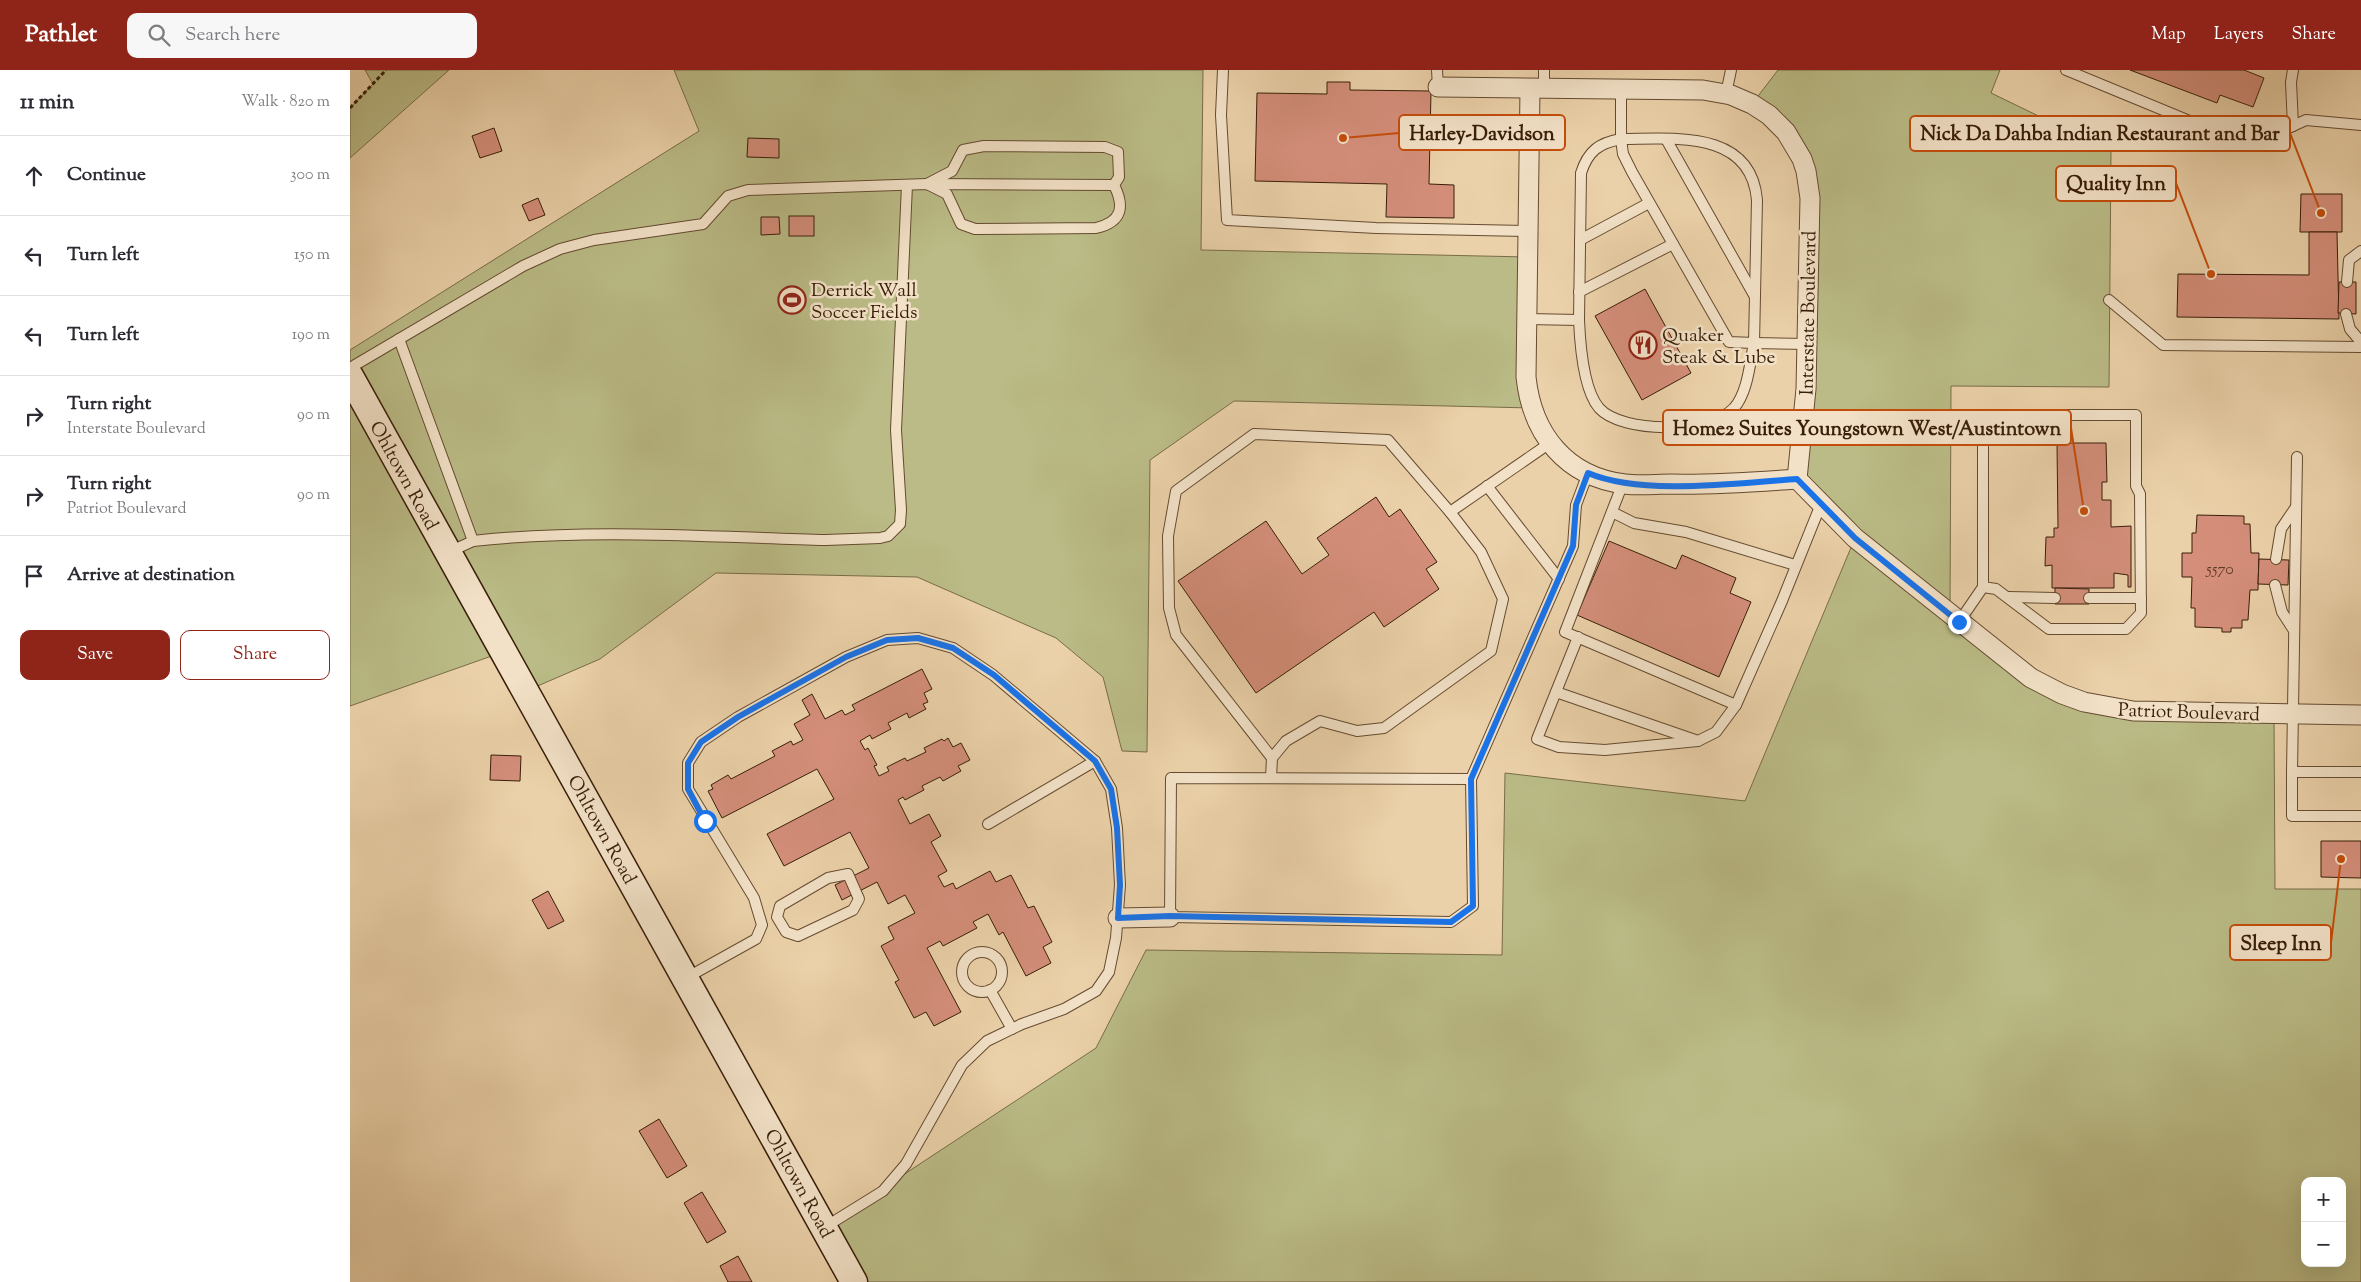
<!DOCTYPE html>
<meta charset="utf-8">
<style>
body{margin:0;font-family:"Sorts Mill Goudy",serif;background:#f7f7f7;color:#2b2b33}
.controls{position:absolute;right:15px;bottom:15px;display:grid;overflow:hidden;border-radius:10px;box-shadow:0 5px 20px #0002}
.controls button{width:45px;height:45px;display:grid;place-items:center;padding:0;border:0;border-bottom:1px solid #e1e1e2;background:#fff;color:#2b2b33;font:25px sans-serif}
.stop{position:absolute;width:15px;height:15px;margin:-11px;border:4px solid #1a73e8;border-radius:50%;background:#fff}
.stop.end{background:#1a73e8;border-color:#fff;box-shadow:0 1px 5px #0008}
.list{margin:0;padding:0;list-style:none}
h2{display:flex;justify-content:space-between;align-items:center;height:65px;margin:0;padding:0 20px;font-size:21px}
h2 small{font-size:16px;font-weight:400;color:#7c7c81}
.list li{display:grid;grid-template-columns:32px 1fr auto;gap:15px;align-items:center;box-sizing:border-box;height:80px;padding:0 20px;border-top:1px solid #e1e1e2}
.list b{display:block;font-size:19px;white-space:nowrap}
.list p{margin:0;font-size:16px;white-space:nowrap;color:#7c7c81}
.list em{font-size:16px;font-style:normal;color:#7c7c81}
.actions{display:flex;gap:10px;padding:15px 20px}
.actions a{flex:1;padding:11px 0;border:1px solid #8f2418;border-radius:10px;text-align:center;font-size:18px;color:#8f2418}
.actions .main{background:#8f2418;color:#fff}
.icon{flex:none;width:28px;height:28px;fill:none;stroke:currentColor;stroke-width:2;stroke-linecap:round;stroke-linejoin:round}
.map{position:relative;flex:none;width:2011px;height:1212px;overflow:hidden}
header{display:flex;align-items:center;gap:30px;box-sizing:border-box;height:70px;padding:0 25px;background:#8f2418;color:#fff}
header strong{font-size:24px}
nav{display:flex;gap:28px;margin-inline-start:auto;font-size:18px}
.search{width:350px;height:45px;background:#f7f7f7;display:flex;align-items:center;gap:12px;box-sizing:border-box;padding:0 18px;border-radius:10px;color:#7c7c81;font-size:19px}
main{display:flex}
aside{flex:1;background:#fff}
.map>svg:first-child{display:block}
.green{fill:#babb86;stroke:#796c47;fill-rule:evenodd}
.building{fill:#d48e7a;stroke:#381e08}
.lines{fill:none;stroke-linecap:round;stroke-linejoin:round}
.lane-casing{stroke:#654b30;stroke-width:12}
.street-casing{stroke:#654b30;stroke-width:21}
.secondary-casing{stroke:#381e08;stroke-width:29}
.path{stroke:#381e08;stroke-width:3;stroke-dasharray:4 2.5;stroke-linecap:butt}
.lane{stroke:#f2e1c7;stroke-width:10}
.street{stroke:#f2e1c7;stroke-width:19}
.secondary{stroke:#f2e1c7;stroke-width:26}
.route{stroke:#1a73e8;stroke-width:6}
.labels{text-anchor:middle;stroke-width:5;stroke-linejoin:round;paint-order:stroke}
.number-label{font-size:16px;fill:#5f3a24}
.poi-label{font-size:19px;fill:#381e08;stroke:#f2e1c7;text-anchor:start}
.street-label{font-size:19px;fill:#381e08;stroke:#f2e1c7}
.leader{fill:none;stroke:#c54d0b;stroke-width:2}
.callout-dot{fill:#c54d0b;stroke:#f2e1c7;stroke-width:2}
.callout{fill:#f2e1c7;stroke:#c54d0b;stroke-width:2}
.callout-label{font-size:20px;text-anchor:middle;font-weight:bold;fill:#381e08}
</style>
<header>
<strong>Pathlet</strong>
<div class="search"><svg class="icon" aria-label="search" viewBox="0 0 24 24"><circle cx="10" cy="10" r="6"/><path d="M15 15l6 6"/></svg>Search here</div>
<nav><a>Map</a><a>Layers</a><a>Share</a></nav>
</header>
<main>
<aside>
<h2>11 min<small>Walk · 820 m</small></h2>
<ul class="list">
<li><svg class="icon" aria-label="ahead" viewBox="0 0 24 24"><path d="M12 20V5M6 11l6-6 6 6"/></svg><div><b>Continue</b></div><em>300 m</em></li>
<li><svg class="icon" aria-label="left" viewBox="0 0 24 24"><path d="M17 20v-9H6M10 6l-5 5 5 5"/></svg><div><b>Turn left</b></div><em>150 m</em></li>
<li><svg class="icon" aria-label="left" viewBox="0 0 24 24"><path d="M17 20v-9H6M10 6l-5 5 5 5"/></svg><div><b>Turn left</b></div><em>190 m</em></li>
<li><svg class="icon" aria-label="right" viewBox="0 0 24 24"><path d="M7 20v-9h11M14 6l5 5-5 5"/></svg><div><b>Turn right</b><p>Interstate Boulevard</p></div><em>90 m</em></li>
<li><svg class="icon" aria-label="right" viewBox="0 0 24 24"><path d="M7 20v-9h11M14 6l5 5-5 5"/></svg><div><b>Turn right</b><p>Patriot Boulevard</p></div><em>90 m</em></li>
<li><svg class="icon" aria-label="arrive" viewBox="0 0 24 24"><path d="M6 21V4h12l-3 4 3 4H6"/></svg><div><b>Arrive at destination</b></div></li>
</ul>
<div class="actions"><a class="main">Save</a><a>Share</a></div>
</aside>
<div class="map">
<svg width="2011" height="1212" viewBox="0 0 2011 1212">
<rect width="100%" height="100%" fill="#ebd1a9"/>
<filter id="stains"><feTurbulence type="fractalNoise" baseFrequency=".004" numOctaves="4"/><feColorMatrix values="0 0 0 0 .2 0 0 0 0 .09 0 0 0 0 .02 0 0 0 .5 -.17"/></filter>
<radialGradient id="worn" r=".72"><stop offset=".6" stop-color="#630" stop-opacity="0"/><stop offset="1" stop-color="#630" stop-opacity=".3"/></radialGradient>
<g class="green">
<polygon points="15,0 99,0 0,88 0,38 23,14"/>
<polygon points="324,0 853,0 851,180 1178,187 1181,338 884,331 800,390 797,682 772,681 753,607 706,568 567,507 366,503 250,589 176,621 153,582 0,636 0,280 349,61"/>
<path d="M 1428,0 L 1650,0 L 1641,23 L 1761,81 L 1759,317 L 1601,316 L 1600,544 L 1734,632 L 1924,644 L 1925,819 L 2011,819 L 2011,1212 L 504,1212 L 474,1157 L 746,978 L 796,880 L 1152,885 L 1155,703 L 1395,731 L 1505,468 L 1447,409 L 1456,101 L 1402,34 ZM 1955,1111 L 1992,1111 L 1992,1193 L 1955,1193 Z"/>
</g>
<g class="building">
<polygon points="1780,0 1894,0 1914,8 1903,37 1870,25 1867,33"/>
<polygon points="977,12 1000,12 1000,20 1081,21 1079,114 1104,115 1104,148 1036,147 1037,114 905,111 907,23 977,24"/>
<polygon points="144,58 152,81 130,88 122,66"/>
<polygon points="398,68 429,69 429,88 397,87"/>
<polygon points="1951,124 1992,124 1992,162 1950,162"/>
<polygon points="188,128 195,145 179,151 172,135"/>
<rect x="439" y="146" width="25" height="20"/>
<polygon points="411,147 429,147 430,164 411,165"/>
<polygon points="1959,162 1987,162 1989,249 1827,247 1828,204 1959,205"/>
<polygon points="1989,212 2006,212 2006,244 1988,243"/>
<polygon points="1295,219 1341,303 1292,330 1245,246"/>
<polygon points="1707,373 1756,373 1757,412 1752,412 1752,430 1761,430 1761,457 1781,456 1781,517 1778,517 1778,505 1764,503 1764,518 1702,518 1702,495 1695,496 1696,467 1704,467 1704,458 1708,458"/>
<polygon points="1026,427 1039,447 1050,439 1087,492 1076,499 1089,519 1034,557 1024,542 906,623 828,511 916,451 952,504 979,485 967,468"/>
<polygon points="1847,445 1894,446 1894,454 1900,454 1901,483 1909,483 1908,520 1900,520 1898,550 1892,550 1892,558 1881,558 1881,562 1872,562 1872,558 1845,557 1845,538 1841,538 1842,507 1832,507 1832,483 1842,483 1842,463 1846,463"/>
<polygon points="1259,471 1326,499 1332,485 1386,508 1380,523 1401,532 1369,607 1227,545"/>
<polygon points="1909,489 1939,490 1938,515 1908,514"/>
<polygon points="1705,518 1739,519 1739,534 1705,534"/>
<polygon points="572,599 582,619 574,623 578,632 573,634 576,639 559,648 557,643 538,653 541,659 522,669 520,665 510,671 515,680 518,678 527,695 524,696 529,706 539,701 537,697 555,688 557,691 576,682 574,678 592,669 594,671 598,668 603,677 611,673 620,690 608,696 611,701 593,711 590,707 572,716 574,720 555,730 553,727 548,730 560,754 579,744 591,766 581,772 597,801 588,806 594,817 603,813 606,819 640,801 646,812 661,805 678,838 684,836 702,872 693,877 701,893 676,906 653,862 649,865 638,844 623,852 627,858 593,876 590,871 577,878 611,942 584,956 576,942 564,948 545,912 549,910 531,876 544,869 538,857 565,843 555,825 538,834 527,812 492,830 485,815 519,798 500,762 434,796 417,764 484,729 467,699 372,748 358,721 363,719 361,715 378,705 381,709 425,686 422,681 441,671 443,675 453,670 444,654 460,645 452,630 462,624 475,649 492,640 495,645 505,640 502,635"/>
<polygon points="141,685 171,686 170,711 140,710"/>
<polygon points="1971,771 2011,771 2011,808 1971,807"/>
<polygon points="198,821 214,851 198,859 182,830"/>
<polygon points="309,1049 337,1096 317,1108 289,1061"/>
<polygon points="352,1122 376,1162 357,1173 334,1133"/>
<polygon points="388,1186 402,1212 378,1212 370,1196"/>
</g>
<g class="lines">
<g class="lane-casing">
<g id="lane">
<polyline points="873,0 871,45 877,150 1026,158 1178,161"/>
<polyline points="1087,0 1088,17"/>
<polyline points="1716,0 1876,66 1912,70 1956,50 2011,55"/>
<polyline points="1194,20 1194,0"/>
<polyline points="1376,24 1381,0"/>
<polyline points="1943,56 1941,12 1943,0"/>
<polyline points="1316,69 1404,225"/>
<path d="M 634,76 L 755,77 L 768,82 L 769,107 L 764,115 C 775,137 772,152 746,158 L 625,159 L 611,154 L 597,124 L 577,114 L 602,101 L 613,80 Z"/>
<polyline points="1230,170 1299,133"/>
<polyline points="1997,212 1999,190 2011,181"/>
<polyline points="1229,222 1323,174"/>
<polyline points="1759,230 1813,275 2011,277"/>
<polyline points="1996,244 2000,259 2011,272"/>
<path d="M 1177,249 L 1229,250 C 1230,273 1233,319 1249,338 C 1272,364 1361,363 1384,338 C 1398,322 1400,292 1404,273 L 1457,274"/>
<path d="M 1229,250 L 1231,103 C 1238,81 1249,73 1271,69 L 1273,84 L 1282,102 L 1379,272 L 1404,273 L 1407,130 C 1401,59 1323,69 1271,69 L 1271,20"/>
<path d="M 49,269 L 123,471 C 240,458 359,467 476,470 L 530,468 L 538,466 L 550,454 L 551,440 L 546,360 L 557,115"/>
<polyline points="0,298 173,196 210,179 244,170 353,154 378,126 398,120 577,114 764,115"/>
<polyline points="1947,387 1942,702 2011,702"/>
<polyline points="1273,413 1215,562 1386,635 1432,531 1471,434"/>
<polyline points="1137,416 1209,509"/>
<polyline points="1262,442 1284,453 1336,462 1445,495"/>
<polyline points="99,482 123,471"/>
<polyline points="1926,489 1931,459 1946,437"/>
<polyline points="1925,515 1932,542 1943,559"/>
<polyline points="1658,527 1705,528"/>
<polyline points="1739,528 1791,528"/>
<polyline points="1609,552 1633,517 1633,345 1786,345 1786,416 1790,424 1791,543 1776,559 1699,559 1646,519 1633,517"/>
<polyline points="1228,567 1187,669 1209,677 1255,680 1348,671"/>
<polyline points="1206,622 1348,671 1366,662 1386,635"/>
<polyline points="922,688 936,671 970,651 1007,661 1034,658 1141,581 1153,529 1131,482 1100,442"/>
<polyline points="1942,702 1942,746 2011,746"/>
<polyline points="921,708 922,688 826,565 819,538 818,466 826,421 904,364 1038,370 1100,442 1200,373"/>
<polyline points="1121,709 1123,836 1101,852 820,847 821,708 1121,709 1223,476 1226,435 1238,403"/>
<polyline points="638,754 745,691"/>
<polygon points="498,804 509,829 503,840 448,866 436,862 427,847 430,836 478,808"/>
<circle cx="632" cy="902" r="20"/>
<polyline points="336,908 406,869 412,855 404,828 338,719 338,693 351,672 388,647 496,587 537,570 568,568 603,578 643,605 745,691 761,719 767,758 770,815 766,868 759,902 746,921 714,939 672,954 637,971 612,995 556,1094 533,1121 475,1157"/>
<polyline points="640,920 662,959"/>
</g>
</g>
<g class="street-casing">
<g id="street">
<polyline points="1088,17 1353,20 1381,25 1402,34 1419,45 1436,62 1452,89 1456,101 1460,128 1456,319 1447,409"/>
<path d="M 1180,20 L 1176,307 C 1182,364 1216,407 1275,414 C 1290,416 1306,414 1321,414 C 1363,415 1405,412 1447,409"/>
<polyline points="1447,409 1505,468 1681,608 1712,624 1734,632 1783,641 2011,645"/>
<polyline points="768,848 820,847"/>
</g>
</g>
<g class="secondary-casing">
<polyline id="secondary" points="0,306 504,1212"/>
</g>
<polyline class="path" points="0,38 36,0"/>
<use href="#lane" class="lane"/>
<use href="#street" class="street"/>
<use href="#secondary" class="secondary"/>
</g>
<g class="lines">
<path class="route" d="M 355,751 L 338,719 L 338,693 L 351,672 L 388,647 L 496,587 L 537,570 L 568,568 L 603,578 L 644,605 L 745,691 L 761,719 L 767,758 L 770,815 L 768,848 L 820,846 L 1101,852 L 1123,836 L 1121,709 L 1223,476 L 1226,435 L 1238,403 C 1292,426 1388,413 1447,409 L 1505,468 L 1609,552"/>
</g>
<defs>
<g id="stadium-ring" transform="scale(1.4375)"><circle r="9.5" fill="#f2e1c7" stroke="#8f2418" stroke-width="1.5"/><path d="M0-5a6.5 5 0 1 0 0 10a6.5 5 0 1 0 0-10ZM-3.5-1.8h7v3.6h-7Z" fill="#8f2418"/></g>
<g id="restaurant-ring" transform="scale(1.4375)"><circle r="9.5" fill="#f2e1c7" stroke="#8f2418" stroke-width="1.5"/><path d="M-5-6h1v4h1v-4h1v4h1v-4h1v5L-1.5 .5V6h-2V.5L-5-1ZM5-6V6H3V1.5H1.5Q1.5-4 5-6Z" fill="#8f2418"/></g>
</defs>
<g fill-rule="evenodd">
<use href="#stadium-ring" x="442" y="230"/>
<use href="#restaurant-ring" x="1293" y="275"/>
</g>
<g class="labels">
<g class="number-label">
<text x="1870" y="504">5570</text>
</g>
<g class="poi-label">
<text x="461" y="226">Derrick Wall<tspan x="461" dy="22">Soccer Fields</tspan></text>
<text x="1312" y="271">Quaker<tspan x="1312" dy="22">Steak &amp; Lube</tspan></text>
</g>
<g class="street-label">
<text transform="translate(1457 243) rotate(-89)" y="7">Interstate Boulevard</text>
<text transform="translate(55 405) rotate(61)" y="7">Ohltown Road</text>
<text transform="translate(1839 641) rotate(2)" y="7">Patriot Boulevard</text>
<text transform="translate(253 759) rotate(61)" y="7">Ohltown Road</text>
<text transform="translate(450 1113) rotate(61)" y="7">Ohltown Road</text>
</g>
</g>
<path class="leader" d="M993 68L1049 63M1971 143L1940 63M1861 204L1826 113M1734 441L1721 358M1991 789L1981 873"/>
<g class="callout-dot">
<circle cx="993" cy="68" r="5"/>
<circle cx="1971" cy="143" r="5"/>
<circle cx="1861" cy="204" r="5"/>
<circle cx="1734" cy="441" r="5"/>
<circle cx="1991" cy="789" r="5"/>
</g>
<g class="callout">
<rect x="1049" y="45" width="166" height="35" rx="5"/>
<rect x="1560" y="46" width="380" height="35" rx="5"/>
<rect x="1706" y="96" width="120" height="35" rx="5"/>
<rect x="1313" y="340" width="408" height="35" rx="5"/>
<rect x="1880" y="855" width="101" height="35" rx="5"/>
</g>
<g class="callout-label">
<text x="1132" y="70">Harley-Davidson</text>
<text x="1750" y="70">Nick Da Dahba Indian Restaurant and Bar</text>
<text x="1766" y="120">Quality Inn</text>
<text x="1517" y="365">Home2 Suites Youngstown West/Austintown</text>
<text x="1931" y="880">Sleep Inn</text>
</g>
<rect width="100%" height="100%" filter="url(#stains)"/>
<rect width="100%" height="100%" fill="url(#worn)"/>
</svg>
<div class="controls">
<button>+</button>
<button>−</button>
</div>
<div class="stop" style="left:355px;top:751px"></div>
<div class="stop end" style="left:1609px;top:552px"></div>
</div>
</main>
